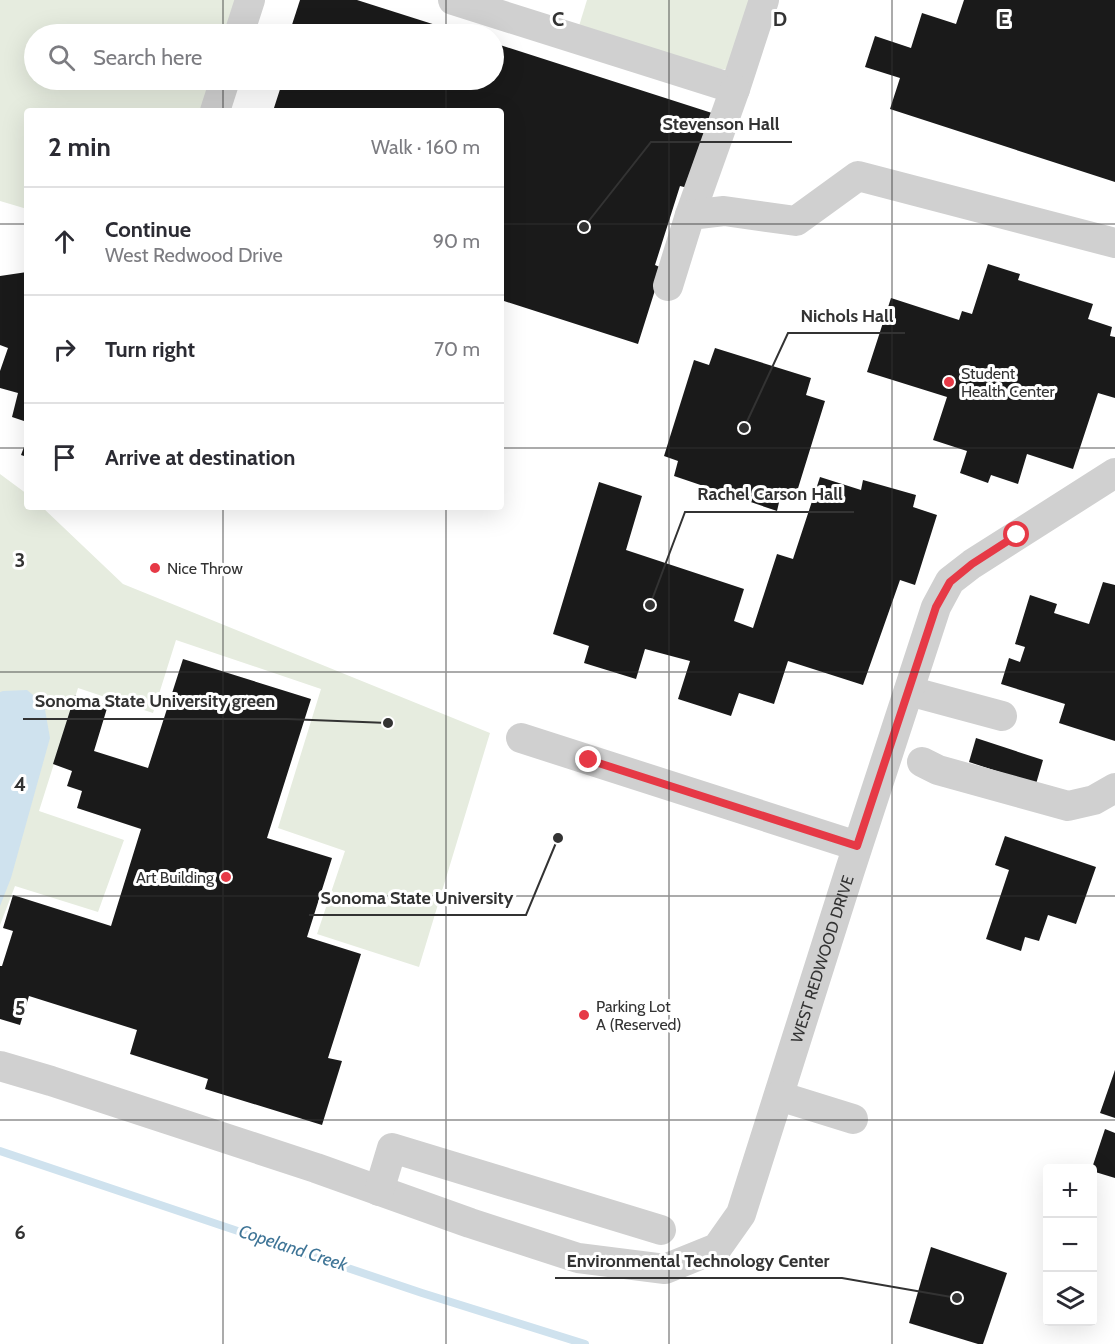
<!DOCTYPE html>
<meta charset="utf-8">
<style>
body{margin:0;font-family:Cabin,sans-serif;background:#f2f2f3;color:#2b2b33}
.controls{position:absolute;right:18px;bottom:18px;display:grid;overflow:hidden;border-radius:6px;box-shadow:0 6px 24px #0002}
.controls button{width:54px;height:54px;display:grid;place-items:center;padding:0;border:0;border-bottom:2px solid #e1e1e2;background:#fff;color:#2b2b33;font:30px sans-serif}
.stop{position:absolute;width:18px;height:18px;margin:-14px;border:4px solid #e63946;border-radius:50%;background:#fff}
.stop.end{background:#e63946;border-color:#fff;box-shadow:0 2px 6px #0008}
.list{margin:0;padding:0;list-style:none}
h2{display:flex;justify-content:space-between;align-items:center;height:78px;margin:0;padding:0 24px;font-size:26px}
h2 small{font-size:20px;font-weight:400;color:#7c7c81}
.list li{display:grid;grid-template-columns:39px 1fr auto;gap:18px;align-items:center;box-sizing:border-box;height:108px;padding:0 24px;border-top:2px solid #e1e1e2}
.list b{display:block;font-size:22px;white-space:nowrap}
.list p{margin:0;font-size:20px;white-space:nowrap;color:#7c7c81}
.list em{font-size:20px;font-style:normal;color:#7c7c81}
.icon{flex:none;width:33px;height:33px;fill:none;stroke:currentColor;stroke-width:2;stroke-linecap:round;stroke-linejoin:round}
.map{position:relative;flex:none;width:1115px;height:1344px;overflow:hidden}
.search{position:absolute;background:#fff;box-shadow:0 6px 24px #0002;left:24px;top:24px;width:480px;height:66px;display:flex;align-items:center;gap:15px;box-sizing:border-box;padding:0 21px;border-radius:33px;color:#7c7c81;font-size:22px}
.panel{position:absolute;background:#fff;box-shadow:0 6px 24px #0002;left:24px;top:108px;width:480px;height:402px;border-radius:6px}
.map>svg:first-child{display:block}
.green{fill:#e6ecdf}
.water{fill:#cfe2ee}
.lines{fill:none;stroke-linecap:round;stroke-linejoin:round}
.stream{stroke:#cfe2ee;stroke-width:8}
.building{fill:#1a1a1a}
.minor{stroke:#d0d0d0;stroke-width:30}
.route{stroke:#e63946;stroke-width:8}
.grid{fill:none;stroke:#333;stroke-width:1.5;stroke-opacity:0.55}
.poi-dot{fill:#e63946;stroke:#fff;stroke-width:2}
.labels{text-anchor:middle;stroke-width:6;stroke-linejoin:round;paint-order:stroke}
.poi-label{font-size:16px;fill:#333;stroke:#fff;text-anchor:start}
.street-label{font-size:16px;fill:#333;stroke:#fff}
.water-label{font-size:18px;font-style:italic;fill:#3f7597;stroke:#fff}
.grid-label{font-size:20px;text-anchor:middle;font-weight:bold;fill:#333;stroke:#fff;stroke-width:6;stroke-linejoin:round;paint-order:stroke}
.leader{fill:none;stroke:#333;stroke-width:2}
.callout-dot{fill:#333;stroke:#fff;stroke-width:2}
.callout-label{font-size:18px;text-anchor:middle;font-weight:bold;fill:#333;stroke:#fff;stroke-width:6;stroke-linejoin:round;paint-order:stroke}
</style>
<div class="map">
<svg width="1115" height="1344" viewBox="0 0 1115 1344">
<rect width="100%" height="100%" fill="#fff"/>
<g class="green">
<polygon points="0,0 242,0 231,34 34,34 34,80 217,80 207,111 27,111 27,209 0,201"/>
<polygon points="587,0 758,0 728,70 720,69 579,26"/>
<polygon points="0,474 27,494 27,507 42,507 123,584 490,733 419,967 317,934 345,851 278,828 321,689 176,640 153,713 78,688 39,811 124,840 98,912 15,886 0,925"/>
</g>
<polygon class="water" points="27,690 44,704 50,738 11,878 0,906 0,692 3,691"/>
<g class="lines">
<polyline class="stream" points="0,1151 422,1293 585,1344"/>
</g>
<g class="building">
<polygon points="300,0 357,0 464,34 289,34"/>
<polygon points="964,0 1115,0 1115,182 890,109 900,78 865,67 875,36 911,48 922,13 956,24"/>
<polygon points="494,43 712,113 688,188 680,186 655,265 662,268 638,344 501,300 501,111 273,111 283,80 494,80"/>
<polygon points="988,264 1020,274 1018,280 1093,304 1088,319 1112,327 1110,336 1115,337 1115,398 1098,393 1073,469 1027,454 1018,484 991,475 988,483 960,473 967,451 933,440 947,397 867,372 891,298 959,320 962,311 972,314"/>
<polygon points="27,272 27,422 12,417 18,393 0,388 0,371 8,348 0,345 0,276"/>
<polygon points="715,348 811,378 806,395 825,401 795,498 781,494 777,511 674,476 678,461 664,456 694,360 709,365"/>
<polygon points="27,439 27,457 21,455"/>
<polygon points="820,477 861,490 863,480 916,495 913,507 937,515 915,585 900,580 863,685 788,661 774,704 739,693 731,716 678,699 690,661 645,649 636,679 584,663 589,646 553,634 599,482 642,496 626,550 744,589 734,621 753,628 777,554 793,559"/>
<polygon points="1103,582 1115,585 1115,741 1059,723 1065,704 1001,684 1009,658 1020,662 1025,647 1015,644 1030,595 1057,604 1054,613 1089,624"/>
<polygon points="183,659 311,699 267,838 332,858 307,937 361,954 328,1058 342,1061 322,1125 205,1089 208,1079 130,1054 137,1030 29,996 20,1025 0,1019 0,966 2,966 13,931 3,928 13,895 111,926 141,829 77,808 82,791 67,786 72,771 53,764 75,695 108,705 94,751 148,768"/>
<polygon points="976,738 1043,760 1036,784 969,762"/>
<polygon points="1005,836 1096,867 1076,924 1048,915 1039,941 1025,937 1021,951 986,939 1009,870 995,865"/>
<polygon points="1115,1070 1115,1118 1100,1113"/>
<polygon points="1105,1129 1115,1133 1115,1178 1092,1171 1092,1168"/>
<polygon points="931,1247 1007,1273 983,1344 978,1344 909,1323"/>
<rect x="1044" y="1254" width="4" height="21"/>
</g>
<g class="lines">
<g class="minor">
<polyline points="453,0 735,89 764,0"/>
<polyline points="239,34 250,0"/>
<polyline points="215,111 225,80"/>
<polyline points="690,215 735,89"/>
<polyline points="668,286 690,215 724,211 796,221 858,176 1115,243"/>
<polyline points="909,691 1002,716"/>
<polyline points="521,738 857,846"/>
<polyline points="922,762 938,770 1068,806 1094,800 1115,788"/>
<path id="s1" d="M 0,1066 L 51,1081 L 316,1168 L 470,1223 L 578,1258 L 665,1269 L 717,1248 L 741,1214 L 850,870 L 936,607 L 950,581 L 972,564 L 1115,473"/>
<polyline points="779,1096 853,1119"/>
<polyline points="379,1191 392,1148 661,1230"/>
</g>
</g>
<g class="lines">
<polyline class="route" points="589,760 857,846 936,607 950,582 972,564 1017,535"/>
</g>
<path class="grid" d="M 223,0 L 223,34M 446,0 L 446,34M 669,0 L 669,1344M 892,0 L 892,1344M 223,80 L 223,111M 446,80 L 446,111M 0,224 L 27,224M 501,224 L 1115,224M 0,448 L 27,448M 501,448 L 1115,448M 223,507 L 223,1344M 446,507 L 446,1344M 0,672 L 1115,672M 0,896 L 1115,896M 0,1120 L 1115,1120"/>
<g class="poi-dot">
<circle cx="949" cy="382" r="6"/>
<circle cx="155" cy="568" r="6"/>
<circle cx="226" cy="877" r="6"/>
<circle cx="584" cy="1015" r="6"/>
</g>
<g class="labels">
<g class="poi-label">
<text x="961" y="379">Student<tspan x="961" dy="18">Health Center</tspan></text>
<text x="167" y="574">Nice Throw</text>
<text x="214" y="883" text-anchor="end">Art Building</text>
<text x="596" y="1012">Parking Lot<tspan x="596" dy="18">A (Reserved)</tspan></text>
</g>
<g class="street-label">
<text dy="6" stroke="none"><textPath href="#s1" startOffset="1062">WEST REDWOOD DRIVE</textPath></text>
</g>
<g class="water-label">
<text transform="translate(293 1248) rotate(18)" y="6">Copeland Creek</text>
</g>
</g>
<g class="grid-label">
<text x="558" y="26">C</text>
<text x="780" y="26">D</text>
<text x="1004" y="26">E</text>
<text x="20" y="567">3</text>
<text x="20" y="791">4</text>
<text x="20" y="1015">5</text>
<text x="20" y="1239">6</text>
</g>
<path class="leader" d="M584 227L651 142H792M744 428L788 333H905M650 605L685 512H854M388 723L287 719H23M558 838L526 915H309M957 1298L842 1278H555"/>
<g class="callout-dot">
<circle cx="584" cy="227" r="6"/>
<circle cx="744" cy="428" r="6"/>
<circle cx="650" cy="605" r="6"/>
<circle cx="388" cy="723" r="6"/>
<circle cx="558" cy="838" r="6"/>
<circle cx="957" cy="1298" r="6"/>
</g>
<g class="callout-label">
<text x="721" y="130">Stevenson Hall</text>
<text x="847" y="322">Nichols Hall</text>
<text x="770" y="500">Rachel Carson Hall</text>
<text x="155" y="707">Sonoma State University green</text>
<text x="417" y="904">Sonoma State University</text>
<text x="698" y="1267">Environmental Technology Center</text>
</g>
</svg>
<div class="controls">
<button>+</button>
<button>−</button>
<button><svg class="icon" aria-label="layers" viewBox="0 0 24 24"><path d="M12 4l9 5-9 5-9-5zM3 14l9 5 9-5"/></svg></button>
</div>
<div class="stop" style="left:1017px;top:535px"></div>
<div class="stop end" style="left:589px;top:760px"></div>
<div class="search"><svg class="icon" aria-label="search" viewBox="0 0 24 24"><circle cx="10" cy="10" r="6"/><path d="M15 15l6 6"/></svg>Search here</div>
<section class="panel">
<h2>2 min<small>Walk · 160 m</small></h2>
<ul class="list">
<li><svg class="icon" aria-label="ahead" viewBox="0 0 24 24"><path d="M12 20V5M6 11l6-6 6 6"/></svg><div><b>Continue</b><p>West Redwood Drive</p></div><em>90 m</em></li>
<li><svg class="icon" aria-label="right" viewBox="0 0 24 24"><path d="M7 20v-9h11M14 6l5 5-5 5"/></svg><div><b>Turn right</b></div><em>70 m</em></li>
<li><svg class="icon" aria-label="arrive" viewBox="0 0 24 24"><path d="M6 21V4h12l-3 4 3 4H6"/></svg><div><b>Arrive at destination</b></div></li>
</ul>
</section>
</div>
